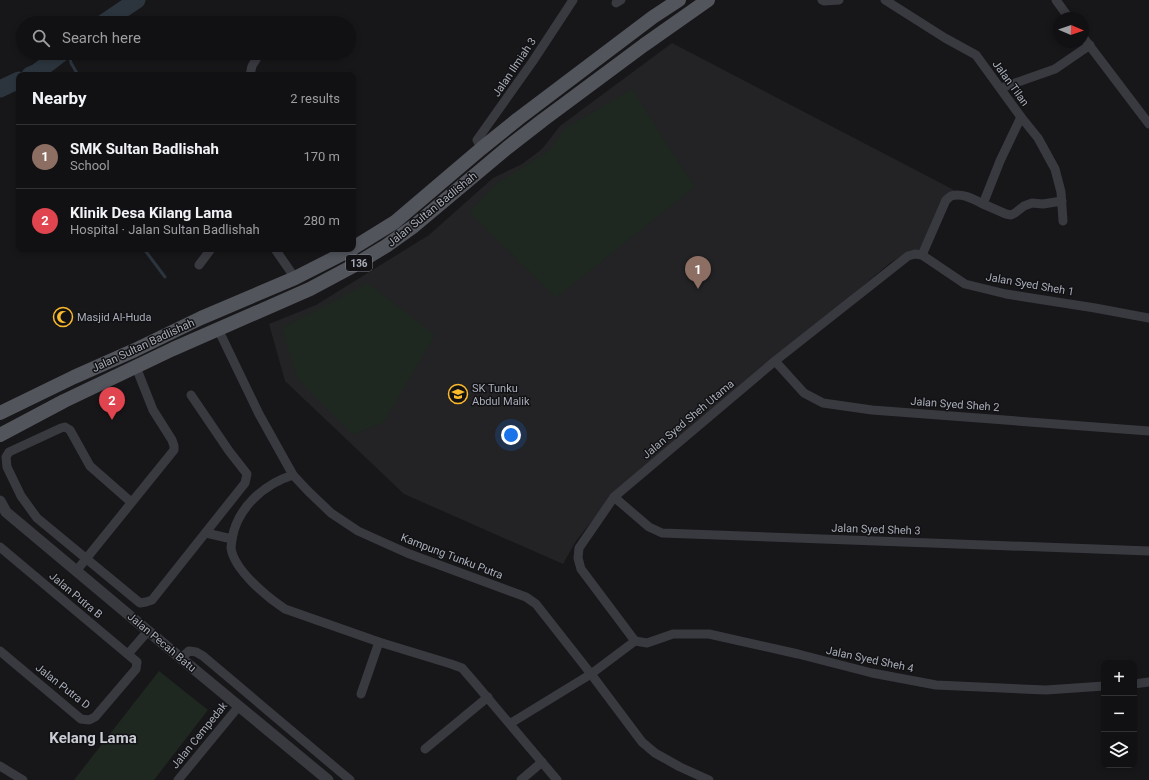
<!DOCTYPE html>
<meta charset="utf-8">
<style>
body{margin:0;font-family:Roboto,sans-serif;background:#1a1a1c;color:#f1f3f6}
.controls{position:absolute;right:12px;bottom:12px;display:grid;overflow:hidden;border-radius:8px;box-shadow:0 2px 6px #0003}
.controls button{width:36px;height:36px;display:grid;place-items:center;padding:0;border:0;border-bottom:1px solid #303133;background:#111113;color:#f1f3f6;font:20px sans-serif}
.compass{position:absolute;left:1053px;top:12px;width:36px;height:36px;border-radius:50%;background:#111113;box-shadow:0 2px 6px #0003;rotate:92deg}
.you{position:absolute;left:511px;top:435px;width:14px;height:14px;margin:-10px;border:3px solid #fff;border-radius:50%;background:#1a73e8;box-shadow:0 0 0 6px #1a73e833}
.badge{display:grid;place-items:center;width:26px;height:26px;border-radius:50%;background:#1a73e8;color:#fff;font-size:13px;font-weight:700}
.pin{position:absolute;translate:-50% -33px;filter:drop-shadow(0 1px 2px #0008)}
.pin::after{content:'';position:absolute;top:21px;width:14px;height:12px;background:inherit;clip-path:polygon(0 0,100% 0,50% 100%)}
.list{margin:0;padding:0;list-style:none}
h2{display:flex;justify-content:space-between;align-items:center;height:52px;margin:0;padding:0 16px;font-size:17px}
h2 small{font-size:13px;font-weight:400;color:#9c9da0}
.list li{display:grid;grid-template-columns:26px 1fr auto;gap:12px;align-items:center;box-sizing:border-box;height:64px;padding:0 16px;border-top:1px solid #303133}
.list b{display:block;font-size:15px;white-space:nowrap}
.list p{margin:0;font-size:13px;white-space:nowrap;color:#9c9da0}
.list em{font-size:13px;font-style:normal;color:#9c9da0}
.icon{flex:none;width:22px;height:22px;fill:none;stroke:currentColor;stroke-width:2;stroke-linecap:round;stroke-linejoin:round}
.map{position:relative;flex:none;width:1149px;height:780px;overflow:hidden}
.search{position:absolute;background:#111113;box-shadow:0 2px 6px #0003;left:16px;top:16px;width:340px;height:44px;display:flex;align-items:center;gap:10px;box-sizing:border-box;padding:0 14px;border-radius:22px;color:#9c9da0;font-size:15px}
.panel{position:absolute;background:#111113;box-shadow:0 2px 6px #0003;left:16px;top:72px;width:340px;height:180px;border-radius:8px}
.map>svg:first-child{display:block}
.built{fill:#232326}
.green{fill:#1e2720}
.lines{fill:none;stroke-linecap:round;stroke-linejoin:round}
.stream{stroke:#2c353e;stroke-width:3}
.river{stroke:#2c353e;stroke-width:17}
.minor{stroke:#393a40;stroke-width:9}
.tertiary{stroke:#393a40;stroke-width:11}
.primary{stroke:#53555d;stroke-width:14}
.labels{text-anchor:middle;stroke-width:3;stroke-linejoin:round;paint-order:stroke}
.shield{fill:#121214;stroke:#7b7e88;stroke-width:1}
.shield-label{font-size:10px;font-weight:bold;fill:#a8adb9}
.street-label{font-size:11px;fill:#a8adb9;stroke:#121214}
.poi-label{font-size:11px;fill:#a8adb9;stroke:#121214;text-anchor:start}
.district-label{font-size:15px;font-weight:bold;fill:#c9ccd5;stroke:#121214}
</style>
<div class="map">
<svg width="1149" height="780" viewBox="0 0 1149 780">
<rect width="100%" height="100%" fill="#171719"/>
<polygon class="built" points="672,43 954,190 924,249 906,253 890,263 611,497 576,541 563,564 404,494 285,381 269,324 316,305 429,235 493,178 522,164 542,149 560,126"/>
<g class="green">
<polygon points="632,89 695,187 556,298 469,212 497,183 549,151 564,129"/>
<polygon points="368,283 435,335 384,422 353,435 297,378 282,328"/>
<polygon points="159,671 208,710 154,780 74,780"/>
</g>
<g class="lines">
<g class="stream">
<polyline points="69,53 71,63 78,75"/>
<polyline points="144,249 165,277"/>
</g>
<g class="river">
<polyline points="103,23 137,0"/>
<polyline points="30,75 37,72 62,53"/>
<polyline points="0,89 19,80"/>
</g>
<g class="minor">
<polyline points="822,0 824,1 839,0"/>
<polyline points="885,0 945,38 976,55 1021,117 1038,138 1055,169 1061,192 1063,221"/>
<polyline points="1056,0 1069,18"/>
<polyline points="616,3 621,0"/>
<polyline points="1083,37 1149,124"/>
<polyline points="250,75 252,66 260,53"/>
<polyline points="1001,88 1055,69 1090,45"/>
<polyline points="482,148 477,140 533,61 573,0"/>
<polyline points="983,204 1006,214 1011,215 1015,213 1024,206 1032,203 1043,204 1062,201"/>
<polyline points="275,249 295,278"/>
<path d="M 922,255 L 946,200 C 948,199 949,197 951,196 C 962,192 975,200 983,204 L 1000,161 L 1021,117"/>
<polyline points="199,265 211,249"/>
<polyline points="218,329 259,414 293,475 308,491 331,513 358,531 407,553 526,597 536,604 591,674 642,742 655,753 680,767 709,780"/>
<polyline points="775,361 804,393 823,403 872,410 1149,431"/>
<polyline points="614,497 649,527 662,533 1149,551"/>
<polyline points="131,502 90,466 70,430 65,427 61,428 9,452 6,457 7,467 21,496 37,518 140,603 146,602 152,600 245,483 247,474 229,451 191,395"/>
<path d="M 206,533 L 232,539 C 237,508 264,484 293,475"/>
<path d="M 232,539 C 232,542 231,545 231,548 C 234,570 267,597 285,609 L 379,642 L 451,664 L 462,668 L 475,683 L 557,780"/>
<polyline points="0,547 137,662 136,669 95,717 89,720 81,719 0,651"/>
<polyline points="77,570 174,450 174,446 172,440 153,410 136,367"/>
<polyline points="635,641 581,569 578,558 579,548 614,497 775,361 908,256 915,254 922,255 965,284 1006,294 1095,308 1149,318"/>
<polyline points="635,641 647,643 673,634 709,634 798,654 872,673 936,685 1046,690 1104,686"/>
<polyline points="128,654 148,631"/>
<polyline points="181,658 189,651 196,652 203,656 350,780"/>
<polyline points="1134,684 1149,682"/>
<polyline points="361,694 379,642"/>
<polyline points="511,723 591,674 635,641"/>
<polyline points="425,749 488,697"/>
<polyline points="0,766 23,780"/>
<polyline points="178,780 239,706"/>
<polyline points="521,780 542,762"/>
</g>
<polyline class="tertiary" points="0,501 6,512 148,631 328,780"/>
<g class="primary">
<polyline points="353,248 395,222 482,148 518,119 653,17 679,0"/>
<polyline points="0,413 74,377 135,350 201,318 295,278 352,249"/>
<polyline points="0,435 64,401 173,349 310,289 353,266 386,246 414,226 507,148 543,120 644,45 708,0"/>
</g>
</g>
<defs>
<g id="mosque-ring" transform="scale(1)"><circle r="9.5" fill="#121214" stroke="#fbba2c" stroke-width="1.5"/><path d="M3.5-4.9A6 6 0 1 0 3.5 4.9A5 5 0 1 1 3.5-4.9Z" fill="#fbba2c"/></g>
<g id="school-ring" transform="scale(1)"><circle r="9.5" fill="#121214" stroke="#fbba2c" stroke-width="1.5"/><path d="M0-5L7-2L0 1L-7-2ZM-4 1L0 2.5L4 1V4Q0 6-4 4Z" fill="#fbba2c"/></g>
</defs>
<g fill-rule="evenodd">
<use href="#mosque-ring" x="63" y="317"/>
<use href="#school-ring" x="458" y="394"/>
</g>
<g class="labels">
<rect class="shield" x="346" y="255" width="26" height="16" rx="3"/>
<g class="shield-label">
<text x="359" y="267">136</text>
</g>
<g class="street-label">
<text transform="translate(514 67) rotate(-56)" y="4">Jalan Ilmiah 3</text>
<text transform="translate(1011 83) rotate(54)" y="4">Jalan Tilan</text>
<text transform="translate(432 209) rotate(-39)" y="4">Jalan Sultan Badlishah</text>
<text transform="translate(1030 284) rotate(10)" y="4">Jalan Syed Sheh 1</text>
<text transform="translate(143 345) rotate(-25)" y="4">Jalan Sultan Badlishah</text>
<text transform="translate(955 404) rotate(4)" y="4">Jalan Syed Sheh 2</text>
<text transform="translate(688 419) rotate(-40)" y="4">Jalan Syed Sheh Utama</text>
<text transform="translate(876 529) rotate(2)" y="4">Jalan Syed Sheh 3</text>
<text transform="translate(452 556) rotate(21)" y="4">Kampung Tunku Putra</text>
<text transform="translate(76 595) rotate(40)" y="4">Jalan Putra B</text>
<text transform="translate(162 642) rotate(40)" y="4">Jalan Pecah Batu</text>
<text transform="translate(870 659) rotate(12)" y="4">Jalan Syed Sheh 4</text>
<text transform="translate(63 686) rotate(38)" y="4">Jalan Putra D</text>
<text transform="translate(199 735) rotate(-51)" y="4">Jalan Cempedak</text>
</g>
<g class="poi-label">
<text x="77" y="321">Masjid Al-Huda</text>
<text x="472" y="392">SK Tunku<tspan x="472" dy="13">Abdul Malik</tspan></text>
</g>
<g class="district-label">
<text x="93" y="743">Kelang Lama</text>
</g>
</g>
</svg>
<div class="controls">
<button>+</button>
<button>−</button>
<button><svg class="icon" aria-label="layers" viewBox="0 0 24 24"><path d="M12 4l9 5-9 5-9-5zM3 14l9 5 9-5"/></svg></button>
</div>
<svg class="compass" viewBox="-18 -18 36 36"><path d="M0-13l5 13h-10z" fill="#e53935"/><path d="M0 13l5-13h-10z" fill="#9c9da0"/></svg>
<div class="you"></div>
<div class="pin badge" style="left:698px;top:289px;background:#8d6e63">1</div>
<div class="pin badge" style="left:112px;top:420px;background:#e0444e">2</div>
<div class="search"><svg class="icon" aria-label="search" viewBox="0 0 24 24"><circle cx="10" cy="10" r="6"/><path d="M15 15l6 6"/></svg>Search here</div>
<section class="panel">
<h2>Nearby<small>2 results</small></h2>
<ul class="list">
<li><span class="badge" style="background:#8d6e63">1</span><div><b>SMK Sultan Badlishah</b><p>School</p></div><em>170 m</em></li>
<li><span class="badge" style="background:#e0444e">2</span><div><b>Klinik Desa Kilang Lama</b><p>Hospital · Jalan Sultan Badlishah</p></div><em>280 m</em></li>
</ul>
</section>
</div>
